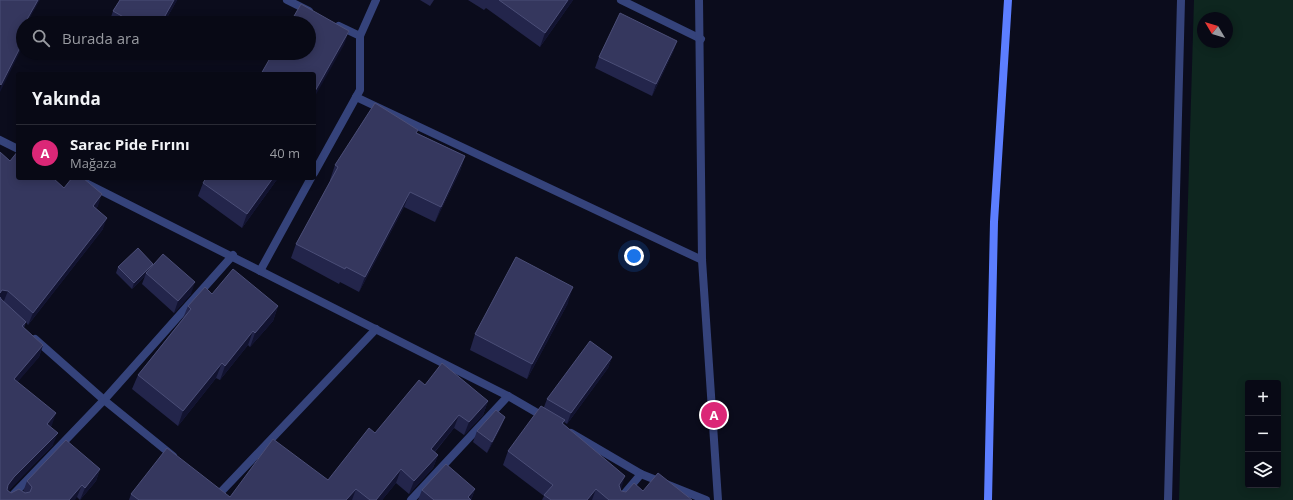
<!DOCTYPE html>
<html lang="tr">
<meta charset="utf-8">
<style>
body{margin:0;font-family:"Open Sans",sans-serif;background:#11121e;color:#f1f3f6}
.controls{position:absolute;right:12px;bottom:12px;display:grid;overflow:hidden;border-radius:4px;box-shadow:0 2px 10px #0003}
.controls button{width:36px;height:36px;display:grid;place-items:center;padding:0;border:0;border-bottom:1px solid #292a34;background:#080915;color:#f1f3f6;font:20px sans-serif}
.compass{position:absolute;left:1197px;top:12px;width:36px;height:36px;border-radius:50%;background:#080915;box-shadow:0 2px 10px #0003;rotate:308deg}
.you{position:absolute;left:634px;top:256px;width:14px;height:14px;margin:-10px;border:3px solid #fff;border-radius:50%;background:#1a73e8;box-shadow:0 0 0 6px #1a73e833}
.badge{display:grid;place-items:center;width:26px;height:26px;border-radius:50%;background:#db2777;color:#fff;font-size:13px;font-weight:700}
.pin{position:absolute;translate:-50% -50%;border:2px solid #fff;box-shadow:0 1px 4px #0006}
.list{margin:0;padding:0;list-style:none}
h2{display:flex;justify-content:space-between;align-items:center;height:52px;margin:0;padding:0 16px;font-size:17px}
h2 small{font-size:13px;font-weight:400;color:#989aa0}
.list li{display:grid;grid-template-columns:26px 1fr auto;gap:12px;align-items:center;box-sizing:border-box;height:56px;padding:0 16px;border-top:1px solid #292a34}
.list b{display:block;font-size:15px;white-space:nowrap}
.list p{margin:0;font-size:13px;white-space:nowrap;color:#989aa0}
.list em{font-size:13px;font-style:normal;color:#989aa0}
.icon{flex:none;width:22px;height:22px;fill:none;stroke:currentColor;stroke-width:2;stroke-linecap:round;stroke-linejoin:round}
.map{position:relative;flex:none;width:1293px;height:500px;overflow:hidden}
.search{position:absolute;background:#080915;box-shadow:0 2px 10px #0003;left:16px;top:16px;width:300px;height:44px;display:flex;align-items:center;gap:10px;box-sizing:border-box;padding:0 14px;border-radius:22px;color:#989aa0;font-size:15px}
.panel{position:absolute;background:#080915;box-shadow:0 2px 10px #0003;left:16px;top:72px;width:300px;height:108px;border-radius:4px}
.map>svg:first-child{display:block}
.green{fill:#0e261f;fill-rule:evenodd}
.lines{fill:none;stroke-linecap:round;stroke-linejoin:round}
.service{stroke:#35437b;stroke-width:8}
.minor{stroke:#35437b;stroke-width:8}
.tertiary{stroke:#35437b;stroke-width:8}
.secondary{stroke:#5c7eff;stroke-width:8}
.wall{fill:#23254b}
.shaded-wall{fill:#121330}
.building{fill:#35375e;stroke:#4b4e77}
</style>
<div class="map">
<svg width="1293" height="500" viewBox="0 0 1293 500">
<rect width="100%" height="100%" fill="#0b0c1c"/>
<path class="green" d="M 1194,0 L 1293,0 L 1293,500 L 1179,500 ZM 1203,18 L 1227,18 L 1227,42 L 1203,42 ZM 1248,383 L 1278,383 L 1278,485 L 1248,485 Z"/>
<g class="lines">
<polyline class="service" points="1168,500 1181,0"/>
<g class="minor">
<polyline points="287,0 309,11"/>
<polyline points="621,0 701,39"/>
<polyline points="339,26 360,36"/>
<polyline points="356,97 702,260"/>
<polyline points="0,140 18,149"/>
<polyline points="314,173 360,90 360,36 376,0"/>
<polyline points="76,178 508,396 546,418"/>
<polyline points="260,271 311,178"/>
<polyline points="35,339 104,400 173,456"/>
<polyline points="571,433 641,474 706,500"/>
<polyline points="219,494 376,329"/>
<polyline points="8,500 104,400 233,255"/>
<polyline points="411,500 508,396"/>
<polyline points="619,500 641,474"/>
</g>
<polyline class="tertiary" points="699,0 702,260 718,500"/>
<polyline class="secondary" points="988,500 994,222 1008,0"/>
</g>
<g class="wall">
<polygon points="120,0 177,0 164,23 109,23 113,11"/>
<polygon points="420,0 434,0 430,6"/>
<polygon points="468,0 573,0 540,47 486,8 484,10"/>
<polygon points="677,41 673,52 652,96 595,68 599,57"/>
<polygon points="417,133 465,156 460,171 435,222 404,207 359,292 340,282 339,284 291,258 296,244 331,181 330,180 335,165"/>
<polygon points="0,152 10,161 98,206 96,208 103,229 28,325 26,322 24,328 43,345 39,357 17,382 52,425 50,427 53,445 8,491 11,493 23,492 27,481 100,469 96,481 80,500 77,497 0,500"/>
<polygon points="206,178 278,178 242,228 198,196 203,183"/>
<polygon points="152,266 191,294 174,313 142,284 145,276 132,289 116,273 118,267"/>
<polygon points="212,294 278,306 273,321 250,347 248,345 220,380 216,378 178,426 132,389 138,375 183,318 188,306"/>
<polygon points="568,303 527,379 470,350 475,334"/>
<polygon points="612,357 608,368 567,424 564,422 563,424 621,491 626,492 643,491 692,500 542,500 544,496 503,465 508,451 544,407 547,399"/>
<polygon points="425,385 488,401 483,415 464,435 454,428 435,452 438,455 433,468 409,494 396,483 382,500 129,500 131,494 230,497 328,480 375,433"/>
<polygon points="505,417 500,429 487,453 473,442 477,431"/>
<polygon points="475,489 471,500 418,500 422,490"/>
</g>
<g class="shaded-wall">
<polygon points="38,0 40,0 27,23 25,23"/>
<polygon points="174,0 177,0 164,23 161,23"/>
<polygon points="568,0 573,0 540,47 545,33"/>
<polygon points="349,31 344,45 314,98 314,93"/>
<polygon points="677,41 673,52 652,96 656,84"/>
<polygon points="23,42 23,46 0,92 0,89 1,85"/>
<polygon points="465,156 460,171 435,222 441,207"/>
<polygon points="273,178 278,178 242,228 247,214"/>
<polygon points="410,192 404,207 359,292 365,277"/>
<polygon points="102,194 98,206 88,218 93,206"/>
<polygon points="107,218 103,229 28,325 33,313"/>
<polygon points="153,264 151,270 146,273 145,276 132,289 134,283"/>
<polygon points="195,282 191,294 174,313 178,301"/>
<polygon points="573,287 568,303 527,379 532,364"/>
<polygon points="2,290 8,291 3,303 0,302 0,293"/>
<polygon points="278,306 273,321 250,347 255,333"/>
<polygon points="253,331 248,345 220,380 225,366"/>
<polygon points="43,345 39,357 10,391 14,379"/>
<polygon points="612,357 608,368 567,424 571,413"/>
<polygon points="222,363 216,378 178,426 183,411"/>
<polygon points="488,401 483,415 464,435 469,422"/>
<polygon points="56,413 52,425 43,436 47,424"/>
<polygon points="459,415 454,428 426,462 431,449"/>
<polygon points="505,417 500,429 487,453 492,442"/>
<polygon points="58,433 53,445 10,489 4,497 8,485 14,477"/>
<polygon points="438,455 433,468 409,494 414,481"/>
<polygon points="100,469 96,481 80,500 85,488"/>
<polygon points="401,469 396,483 382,500 376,500"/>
<polygon points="625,476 621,490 614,499 619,485"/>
<polygon points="82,485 77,497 75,500 69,500"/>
<polygon points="356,489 352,500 346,500"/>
<polygon points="475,489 471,500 468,497"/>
<polygon points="596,489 592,500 587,500"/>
</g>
<g class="building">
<polygon points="0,0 38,0 25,23 23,23 23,26 21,29 23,30 23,42 1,85 0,84"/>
<polygon points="120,0 174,0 161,23 134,23 113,11"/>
<polygon points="499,0 568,0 545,33"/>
<polygon points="301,4 349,31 314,93 314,74 261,74 273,53 309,53 309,23 290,23"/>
<polygon points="620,13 677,41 656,84 599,57"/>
<polygon points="375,103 418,130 416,133 465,156 441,207 410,192 365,277 346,267 345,269 296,244 338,167 335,165"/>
<polygon points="18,151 18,178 53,178 64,188 72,178 83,178 102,194 93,206 107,218 33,313 8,291 2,290 0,293 0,152 10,161"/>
<polygon points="206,178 273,178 247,214 203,183"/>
<polygon points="138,248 153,264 134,283 118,267"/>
<polygon points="163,254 195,282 178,301 146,273"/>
<polygon points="516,257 573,287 532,364 475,334"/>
<polygon points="233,269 278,306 255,333 253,331 225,366 222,363 183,411 138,375 191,309 188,306 205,287 212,294"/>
<polygon points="0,297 1,299 26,322 22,326 43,345 14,379 56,413 47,424 58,433 14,477 8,485 7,490 11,493 19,489 25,493 30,492 32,487 27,481 66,440 100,469 85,488 82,485 69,500 0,500"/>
<polygon points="590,341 612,357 571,413 547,399"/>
<polygon points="442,363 488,401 469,422 459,415 431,449 438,455 414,481 401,469 376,500 370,500 356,489 346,500 139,500 131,494 167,448 230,497 273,439 328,480 369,428 375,433 419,380 425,385"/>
<polygon points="541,406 565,420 562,423 625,476 619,485 621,491 626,492 634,483 643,491 658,473 692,500 609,500 596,489 587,500 551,500 544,495 553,485 508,451"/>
<polygon points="496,410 505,417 492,442 477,431"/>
<polygon points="446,464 475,489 468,497 471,500 434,500 422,490"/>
</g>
</svg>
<div class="controls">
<button>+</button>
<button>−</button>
<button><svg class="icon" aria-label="layers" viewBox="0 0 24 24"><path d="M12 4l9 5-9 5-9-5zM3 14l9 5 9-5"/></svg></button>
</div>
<svg class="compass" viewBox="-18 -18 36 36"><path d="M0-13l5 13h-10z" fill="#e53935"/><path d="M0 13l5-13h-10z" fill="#989aa0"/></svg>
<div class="you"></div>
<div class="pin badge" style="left:714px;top:415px">A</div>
<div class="search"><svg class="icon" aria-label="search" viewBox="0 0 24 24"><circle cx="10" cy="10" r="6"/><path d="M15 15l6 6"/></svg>Burada ara</div>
<section class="panel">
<h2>Yakında<small></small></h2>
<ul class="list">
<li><span class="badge">A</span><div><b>Sarac Pide Fırını</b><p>Mağaza</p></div><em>40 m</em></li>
</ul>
</section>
</div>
